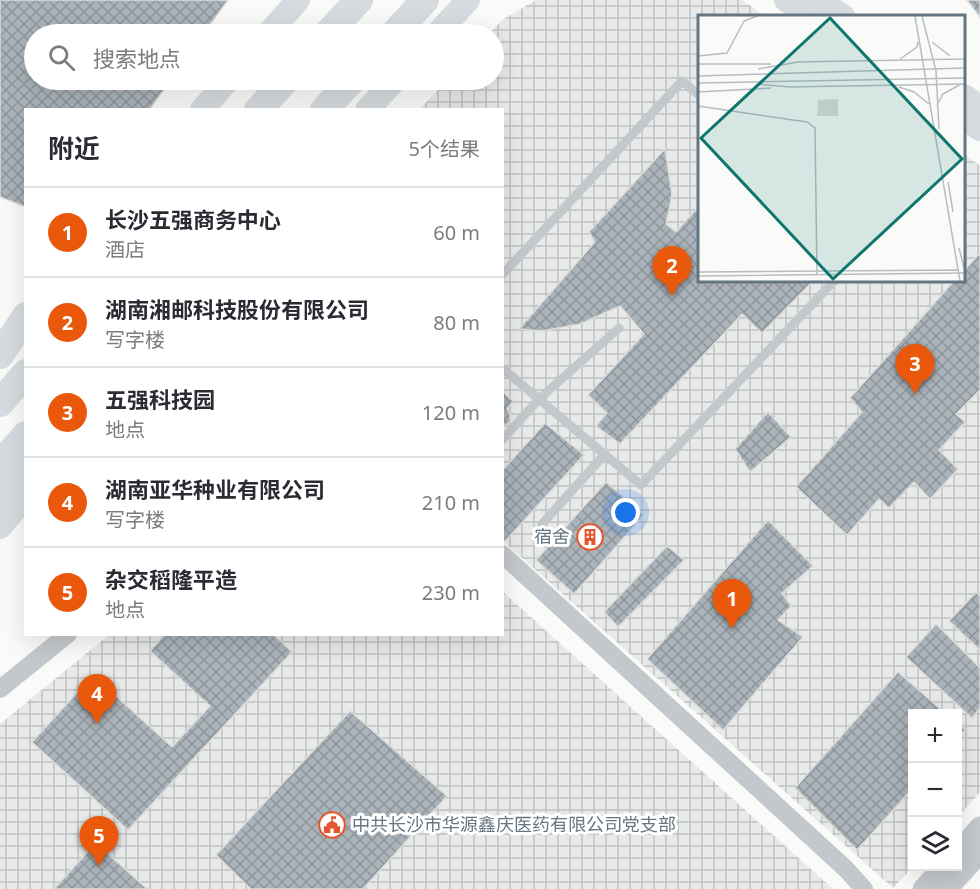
<!DOCTYPE html>
<html lang="zh">
<meta charset="utf-8">
<style>
body{margin:0;font-family:"Noto Sans","Noto Sans SC",sans-serif;background:#f2f2f3;color:#2b2b33}
.controls{position:absolute;right:18px;bottom:18px;display:grid;overflow:hidden;border-radius:0px;box-shadow:0 6px 24px #0002}
.controls button{width:54px;height:54px;display:grid;place-items:center;padding:0;border:0;border-bottom:2px solid #e1e1e2;background:#fff;color:#2b2b33;font:30px sans-serif}
.you{position:absolute;left:626px;top:513px;width:21px;height:21px;margin:-15px;border:4px solid #fff;border-radius:50%;background:#1a73e8;box-shadow:0 0 0 9px #1a73e833}
.badge{display:grid;place-items:center;width:39px;height:39px;border-radius:50%;background:#ea580c;color:#fff;font-size:20px;font-weight:700}
.pin{position:absolute;translate:-50% -50px;filter:drop-shadow(0 2px 3px #0008)}
.pin::after{content:'';position:absolute;top:32px;width:21px;height:18px;background:inherit;clip-path:polygon(0 0,100% 0,50% 100%)}
.list{margin:0;padding:0;list-style:none}
h2{display:flex;justify-content:space-between;align-items:center;height:78px;margin:0;padding:0 24px;font-size:26px}
h2 small{font-size:20px;font-weight:400;color:#7c7c81}
.list li{display:grid;grid-template-columns:39px 1fr auto;gap:18px;align-items:center;box-sizing:border-box;height:90px;padding:0 24px;border-top:2px solid #e1e1e2}
.list b{display:block;font-size:22px;white-space:nowrap}
.list p{margin:0;font-size:20px;white-space:nowrap;color:#7c7c81}
.list em{font-size:20px;font-style:normal;color:#7c7c81}
.icon{flex:none;width:33px;height:33px;fill:none;stroke:currentColor;stroke-width:2;stroke-linecap:round;stroke-linejoin:round}
.map{position:relative;flex:none;width:980px;height:889px;overflow:hidden}
.search{position:absolute;background:#fff;box-shadow:0 6px 24px #0002;left:24px;top:24px;width:480px;height:66px;display:flex;align-items:center;gap:15px;box-sizing:border-box;padding:0 21px;border-radius:33px;color:#7c7c81;font-size:22px}
.panel{position:absolute;background:#fff;box-shadow:0 6px 24px #0002;left:24px;top:108px;width:480px;height:528px;border-radius:0px}
.map>svg:first-child{display:block}
.industrial{fill:url(#industrial-grid)}
.building{fill:url(#building-cross-hatch);stroke:#dcdcda;stroke-width:1.5}
.lines{fill:none;stroke-linecap:round;stroke-linejoin:round}
.service{stroke:#c3c8cc;stroke-width:9}
.minor{stroke:#c3c8cc;stroke-width:18}
.tertiary{stroke:#c3c8cc;stroke-width:21}
.secondary{stroke:#d6dbdf;stroke-width:24}
.trunk{stroke:#d6dbdf;stroke-width:28}
.labels{text-anchor:middle;stroke-width:6;stroke-linejoin:round;paint-order:stroke}
.poi-label{font-size:18px;fill:#657683;stroke:#fff;text-anchor:end}
.inset-road{fill:none;stroke:#b5bdc2;stroke-width:1.5}
.view{fill:#0f766e;fill-opacity:0.15;stroke:#0f766e;stroke-width:3}
.inset-edge{fill:none;stroke:#657683;stroke-width:3}
</style>
<div class="map">
<svg width="980" height="889" viewBox="0 0 980 889">
<defs>
<pattern id="industrial-grid" width="8" height="8" patternUnits="userSpaceOnUse" patternTransform="scale(1.5)"><rect width="8" height="8" fill="#e8e9e9"/><path d="M0 4h8M4 0v8" fill="none" stroke="#c0c1c2"/></pattern>
<pattern id="building-cross-hatch" width="8" height="8" patternUnits="userSpaceOnUse" patternTransform="scale(1.5)"><rect width="8" height="8" fill="#aab3b9"/><path d="M0 0l8 8M0 8l8-8" fill="none" stroke="#8e969c"/></pattern>
</defs>
<rect width="100%" height="100%" fill="#fafaf8"/>
<g class="industrial">
<polygon points="536,0 742,0 765,16 700,16 700,280 964,280 964,154 980,166 980,792 958,817 958,714 912,714 913,867 893,888 503,541 502,110 419,110 447,80 494,80 494,34 489,34 502,20"/>
<polygon points="503,592 833,889 0,889 0,724 109,635 502,634"/>
</g>
<g class="building">
<polygon points="0,0 228,0 203,34 34,34 34,80 171,80 149,110 26,110 26,207 0,197"/>
<polygon points="967,0 980,0 980,17"/>
<polygon points="665,149 672,195 666,224 676,232 700,205 700,243 698,244 700,245 700,280 809,280 811,283 762,333 742,314 620,444 596,426 607,413 588,395 644,334 620,306 580,324 542,331 519,329 595,242 589,232"/>
<polygon points="980,253 980,390 956,414 965,422 939,450 958,469 930,499 914,482 889,508 879,499 847,535 796,487 862,412 850,398 955,280 964,280 964,271"/>
<polygon points="502,391 513,401 507,409 510,415 510,422 502,427"/>
<polygon points="768,412 791,437 750,472 735,449"/>
<polygon points="545,423 584,455 505,541 502,539 502,471"/>
<polygon points="606,482 644,515 574,594 536,560"/>
<polygon points="768,520 813,566 782,593 791,606 778,620 803,637 723,730 647,659"/>
<polygon points="667,546 684,560 618,627 604,612"/>
<polygon points="976,592 980,596 980,650 949,621"/>
<polygon points="936,624 980,668 980,708 972,718 906,657"/>
<polygon points="165,634 273,634 292,652 128,830 32,742 93,675 172,747 210,706 150,651"/>
<polygon points="898,672 946,714 912,714 912,789 857,850 795,788"/>
<polygon points="350,711 447,796 363,889 251,889 216,855"/>
<polygon points="958,723 965,730 958,739"/>
<polygon points="96,843 147,889 54,889"/>
</g>
<g class="lines">
<g class="service">
<polyline points="502,275 682,81 700,96"/>
<polyline points="502,368 641,485 835,280"/>
<polyline points="502,440 539,399 619,328"/>
<polyline points="542,524 605,454"/>
</g>
<g class="minor">
<polyline points="502,554 846,869 864,889"/>
<polyline points="0,689 68,634"/>
</g>
<g class="tertiary">
<polyline points="958,852 980,827"/>
<polyline points="923,889 944,866"/>
<polyline points="947,889 980,853"/>
</g>
<g class="secondary">
<polyline points="786,0 811,16"/>
<polyline points="818,0 843,16"/>
<polyline points="268,34 298,0"/>
<polyline points="437,34 468,0"/>
<polyline points="964,96 980,107"/>
<polyline points="202,110 228,80"/>
<polyline points="367,110 395,80"/>
<polyline points="964,118 980,129"/>
<polyline points="0,527 26,496"/>
</g>
<g class="trunk">
<polyline points="327,34 359,0"/>
<polyline points="394,34 425,0"/>
<polyline points="258,110 286,80"/>
<polyline points="324,110 352,80"/>
<polyline points="0,355 26,316"/>
<polyline points="0,403 26,373"/>
<polyline points="0,464 26,435"/>
<polyline points="0,494 26,471"/>
</g>
</g>
<defs>
<g id="building-ring" transform="scale(1.35)"><circle r="9.5" fill="#fff" stroke="#e4572e" stroke-width="1.5"/><path d="M-4-6H4V6H1V3H-1V6H-4ZM-2.5-4.3h1.7v1.8h-1.7ZM.8-4.3h1.7v1.8H.8ZM-2.5-1h1.7V.8h-1.7ZM.8-1h1.7V.8H.8Z" fill="#e4572e"/></g>
<g id="civic-ring" transform="scale(1.35)"><circle r="9.5" fill="#fff" stroke="#e4572e" stroke-width="1.5"/><path d="M-.6-6.5H3V-4.5H.6V-3L4-1V1h2V6H-6V1h2V-1L-.6-3ZM-1.2 2.5V6h2.4V2.5Z" fill="#e4572e"/></g>
</defs>
<g fill-rule="evenodd">
<use href="#building-ring" x="590" y="537"/>
<use href="#civic-ring" x="332" y="825"/>
</g>
<g class="labels">
<g class="poi-label">
<text x="570" y="543">宿舍</text>
<text x="352" y="831" text-anchor="start">中共长沙市华源鑫庆医药有限公司党支部</text>
</g>
</g>
<g transform="translate(698 15)">
<rect width="267" height="267" fill="#fafaf8"/>
<path d="M 140,84 L 140,101 L 119,101 L 120,85 Z" fill="#dadfd7"/>
<path class="inset-road" d="M 217,1 L 262,266M 224,1 L 238,56 L 241,114M 234,27 L 252,41M 0,41 L 29,38 L 46,6 L 59,1M 202,44 L 219,32 L 220,27M 98,47 L 267,44M 0,49 L 73,49M 60,54 L 100,47M 0,61 L 267,53M 0,68 L 267,63M 59,69 L 92,72M 89,72 L 267,69M 201,72 L 216,77 L 231,89M 0,77 L 73,73M 239,90 L 245,79 L 263,69M 0,91 L 109,107 L 117,113 L 119,260M 250,167 L 255,197M 261,233 L 267,257M 0,257 L 261,255M 0,261 L 267,258"/>
<path class="view" d="M 132,3 L 264,144 L 135,264 L 3,123 Z"/>
<rect width="267" height="267" class="inset-edge"/>
</g>
</svg>
<div class="controls">
<button>+</button>
<button>−</button>
<button><svg class="icon" aria-label="layers" viewBox="0 0 24 24"><path d="M12 4l9 5-9 5-9-5zM3 14l9 5 9-5"/></svg></button>
</div>
<div class="you"></div>
<div class="pin badge" style="left:732px;top:629px">1</div>
<div class="pin badge" style="left:672px;top:296px">2</div>
<div class="pin badge" style="left:915px;top:394px">3</div>
<div class="pin badge" style="left:97px;top:724px">4</div>
<div class="pin badge" style="left:99px;top:866px">5</div>
<div class="search"><svg class="icon" aria-label="search" viewBox="0 0 24 24"><circle cx="10" cy="10" r="6"/><path d="M15 15l6 6"/></svg>搜索地点</div>
<section class="panel">
<h2>附近<small>5个结果</small></h2>
<ul class="list">
<li><span class="badge">1</span><div><b>长沙五强商务中心</b><p>酒店</p></div><em>60 m</em></li>
<li><span class="badge">2</span><div><b>湖南湘邮科技股份有限公司</b><p>写字楼</p></div><em>80 m</em></li>
<li><span class="badge">3</span><div><b>五强科技园</b><p>地点</p></div><em>120 m</em></li>
<li><span class="badge">4</span><div><b>湖南亚华种业有限公司</b><p>写字楼</p></div><em>210 m</em></li>
<li><span class="badge">5</span><div><b>杂交稻隆平造</b><p>地点</p></div><em>230 m</em></li>
</ul>
</section>
</div>
